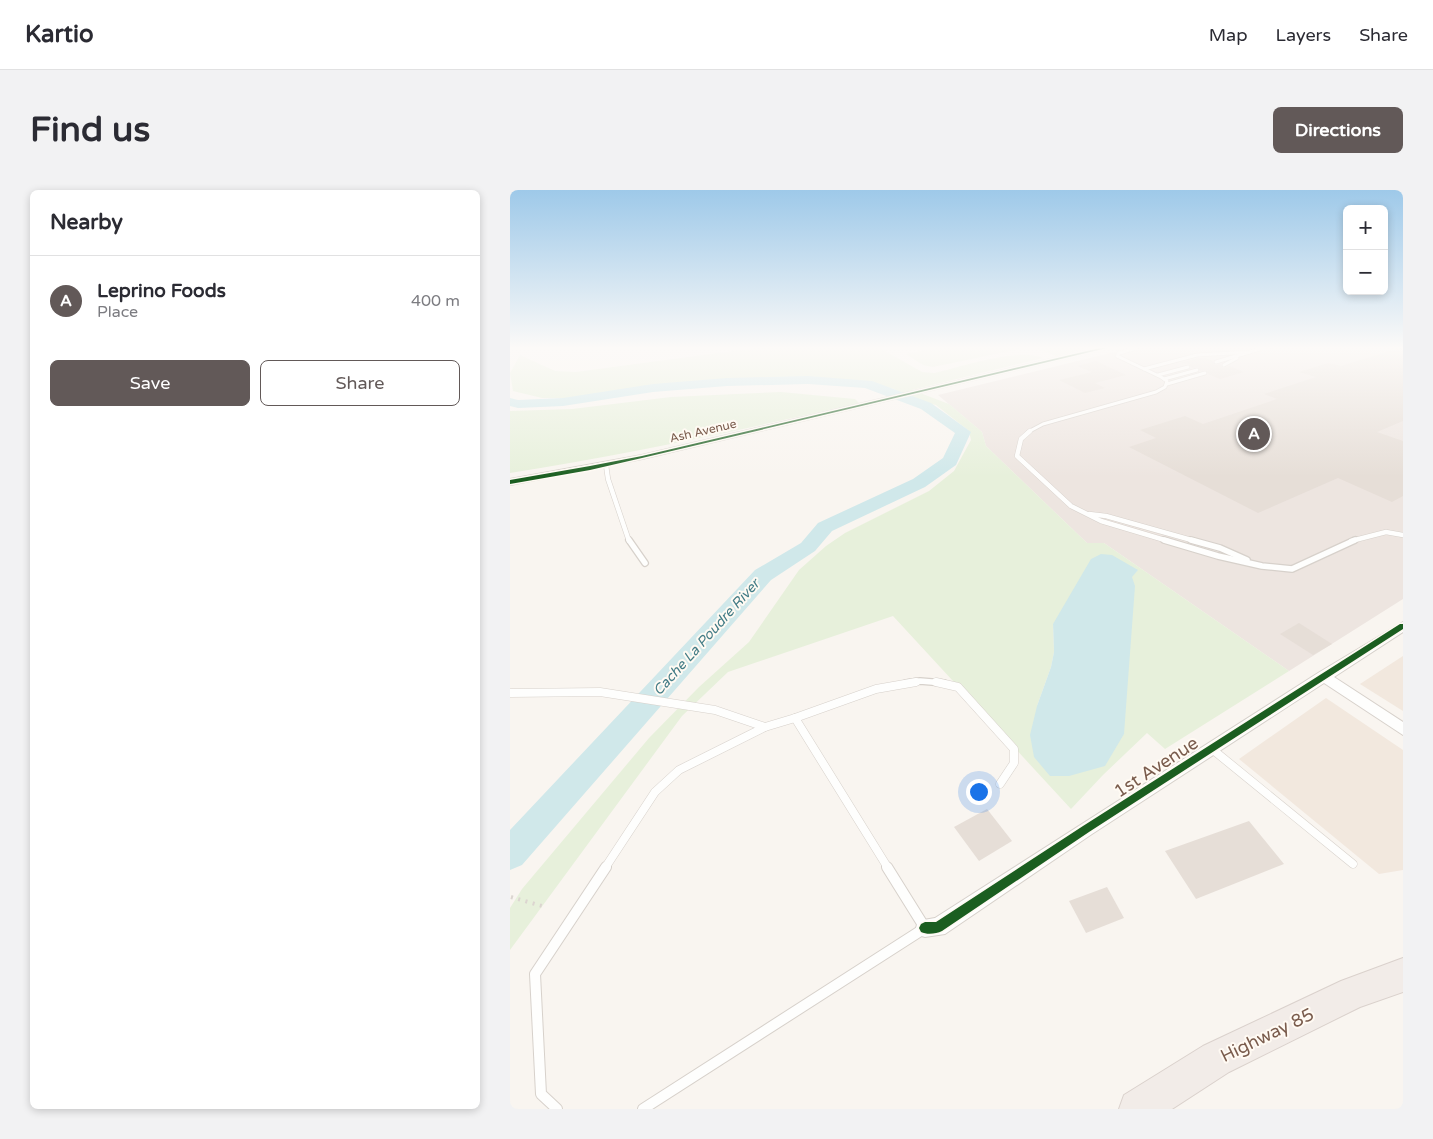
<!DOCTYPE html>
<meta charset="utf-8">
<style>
body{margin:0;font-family:"Varela Round",sans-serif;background:#f2f2f3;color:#2b2b33}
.controls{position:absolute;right:15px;top:15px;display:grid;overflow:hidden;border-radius:8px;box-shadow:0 2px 8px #0003}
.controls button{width:45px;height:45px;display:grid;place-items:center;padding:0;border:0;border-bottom:1px solid #e1e1e2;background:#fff;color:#2b2b33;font:25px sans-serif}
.you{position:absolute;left:468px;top:601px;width:18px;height:18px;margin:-12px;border:4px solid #fff;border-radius:50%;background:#1a73e8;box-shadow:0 0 0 8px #1a73e833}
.badge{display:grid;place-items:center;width:32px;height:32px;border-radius:50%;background:#625958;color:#fff;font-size:16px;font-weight:700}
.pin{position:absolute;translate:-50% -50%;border:2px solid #fff;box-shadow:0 1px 5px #0006}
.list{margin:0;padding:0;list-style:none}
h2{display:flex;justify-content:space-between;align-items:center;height:65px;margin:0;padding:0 20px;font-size:21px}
h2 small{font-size:16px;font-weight:400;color:#7c7c81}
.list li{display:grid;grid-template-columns:32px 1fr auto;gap:15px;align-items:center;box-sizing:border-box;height:90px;padding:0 20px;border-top:1px solid #e1e1e2}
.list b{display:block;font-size:19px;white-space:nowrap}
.list p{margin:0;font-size:16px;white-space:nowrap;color:#7c7c81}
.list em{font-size:16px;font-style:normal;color:#7c7c81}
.actions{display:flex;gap:10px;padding:15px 20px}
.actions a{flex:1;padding:11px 0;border:1px solid #625958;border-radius:8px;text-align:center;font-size:18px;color:#625958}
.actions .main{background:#625958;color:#fff}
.map{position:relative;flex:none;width:893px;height:919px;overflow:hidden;border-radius:8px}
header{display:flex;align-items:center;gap:30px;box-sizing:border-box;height:70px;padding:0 25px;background:#fff;border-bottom:1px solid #e1e1e2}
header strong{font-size:24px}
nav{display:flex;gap:28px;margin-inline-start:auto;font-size:18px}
.intro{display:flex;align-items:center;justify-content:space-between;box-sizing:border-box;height:120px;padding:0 30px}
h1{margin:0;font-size:35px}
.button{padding:12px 22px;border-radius:8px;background:#625958;color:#fff;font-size:18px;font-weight:700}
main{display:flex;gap:30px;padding:0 30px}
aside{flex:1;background:#fff;border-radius:8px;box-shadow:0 2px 8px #0003}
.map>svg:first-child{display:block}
.residential{fill:#f2e8de}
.industrial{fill:#ede5e0}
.green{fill:#e7f0db;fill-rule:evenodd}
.water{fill:#d0e8ea}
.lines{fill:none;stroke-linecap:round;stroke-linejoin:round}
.river{fill:#d0e8ea;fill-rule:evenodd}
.building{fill:#e6ded7}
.service-far4-casing{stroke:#d7d1cb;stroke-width:4.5}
.service-far3-casing{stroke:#d7d1cb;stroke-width:5.5}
.service-far2-casing{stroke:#d7d1cb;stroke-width:8}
.service-far1-casing{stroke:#d7d1cb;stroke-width:9}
.service-casing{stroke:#d7d1cb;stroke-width:12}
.minor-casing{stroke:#d7d1cb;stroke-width:2}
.trunk-casing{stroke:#dad1cc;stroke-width:2}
.path{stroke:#dcd5d0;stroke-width:4;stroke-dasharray:2 5.5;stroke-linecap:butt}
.service-far4{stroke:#fefefd;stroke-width:3}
.service-far3{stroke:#fefefd;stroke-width:4.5}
.service-far2{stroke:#fefefd;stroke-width:5.5}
.service-far1{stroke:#fefefd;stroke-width:8}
.service{stroke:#fefefd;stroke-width:10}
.minor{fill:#fefefd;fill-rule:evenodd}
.trunk{fill:#f2ece8;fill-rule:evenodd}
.cycleway-casing{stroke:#fffaf3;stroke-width:3}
.cycleway{fill:#1b5e20;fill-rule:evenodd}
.labels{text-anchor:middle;stroke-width:4;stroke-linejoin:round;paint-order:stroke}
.far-street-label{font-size:12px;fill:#7a5c4d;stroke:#fffaf3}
.far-water-label{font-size:14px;font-style:italic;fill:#437c86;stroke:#fffaf3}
.near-street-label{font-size:18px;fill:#7a5c4d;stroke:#fffaf3}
</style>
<header>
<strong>Kartio</strong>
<nav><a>Map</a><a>Layers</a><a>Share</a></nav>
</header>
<div class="intro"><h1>Find us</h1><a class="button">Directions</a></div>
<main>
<aside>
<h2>Nearby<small></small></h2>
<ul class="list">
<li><span class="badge">A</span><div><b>Leprino Foods</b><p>Place</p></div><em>400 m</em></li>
</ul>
<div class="actions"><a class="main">Save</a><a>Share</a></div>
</aside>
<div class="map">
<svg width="893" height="919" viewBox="0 0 893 919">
<rect width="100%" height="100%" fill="#f9f5f0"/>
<g class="residential">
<polygon points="893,466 893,521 850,494"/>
<polygon points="816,508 893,560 893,680 869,684 729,569"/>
</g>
<polygon class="industrial" points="621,158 893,158 893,409 779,481 594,353 577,353 476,256 472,242 428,205"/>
<g class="green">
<path d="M 245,158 L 370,158 L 412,182 L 424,183 C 451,177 509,157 533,168 L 402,200 L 439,214 L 472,242 L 476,256 L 577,353 L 594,353 L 779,481 L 655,559 L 637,543 L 593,585 L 561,619 L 383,426 L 218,482 L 172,526 L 0,760 L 0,718 L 12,699 L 139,548 L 189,497 L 239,452 L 289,380 L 316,356 L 335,343 L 419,301 L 444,281 L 461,250 L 459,241 L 426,215 L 402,209 L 384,199 L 352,191 L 266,187 L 140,197 L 71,208 L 32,208 L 3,201 L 0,183 L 10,165 L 45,181 L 66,182 ZM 628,380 L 622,386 L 527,516 L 541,477 L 544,462 L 543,434 Z"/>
<polygon points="424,158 578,158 546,166 525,158 509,159 423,177 413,175 396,164"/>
<path d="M 271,202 L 345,209 L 349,213 C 233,240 118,264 0,283 L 0,221 L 62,219 L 161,207 Z"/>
</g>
<polygon class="water" points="591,364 602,365 628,380 622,387 625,396 614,544 595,576 559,586 540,586 524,567 520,545 527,516 541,477 544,462 543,434 581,369"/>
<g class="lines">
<polygon class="river" points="298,186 362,191 421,213 461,242 446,275 415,297 322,341 305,361 261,390 12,675 0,680 0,640 245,380 291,353 308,333 403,289 433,268 445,243 411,219 355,198 298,194 217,196 143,202 53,216 8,218 0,216 0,208 8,210 53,208 143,194 217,188"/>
</g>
<g class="building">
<polygon points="889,158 893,158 893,231 867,242 893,251 893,306 882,312 828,288 748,323 619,257 646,248 630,240 675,226 693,234 767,209 754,204 806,187 789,182 818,173 831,176"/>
<polygon points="688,168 696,168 703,171 705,175 711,174 713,178 719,176 734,182 710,189 698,184 696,180 690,181 688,177 682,178 679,174 670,173"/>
<polygon points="586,171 616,185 585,193 595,198 575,203 549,190 582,182 567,176"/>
<polygon points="789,433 822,454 803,465 770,444"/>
<polygon points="477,619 502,651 469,671 444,637"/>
<polygon points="739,631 774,674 686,709 655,661"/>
<polygon points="597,697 614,728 576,743 559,711"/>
</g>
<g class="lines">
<g class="service-far4-casing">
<g id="service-far4">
<polyline points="706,172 753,158"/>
<polyline points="714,175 727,168"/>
<polyline points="634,179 687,165 739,162"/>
<polyline points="648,185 678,177"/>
<polyline points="654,189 687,180"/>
<polyline points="657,194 695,183"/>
<polyline points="518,242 533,234 646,202 655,197 657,191 651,187 607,166 609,163 627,158"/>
</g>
</g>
<g class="service-far3-casing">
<g id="service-far3">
<polyline points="520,241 511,249 507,266 561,316 591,331 658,351"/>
<polyline points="96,275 98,289 119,351"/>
<polyline points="579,324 596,326 685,351"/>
<polyline points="841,351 876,342 893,345"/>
</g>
</g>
<g class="service-far2-casing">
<g id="service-far2">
<polyline points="119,350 135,373"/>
<polyline points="654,350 708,366 752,376 782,379 845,350"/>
<polyline points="681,350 710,358 737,370"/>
<polyline points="396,493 410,491 434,493"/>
</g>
</g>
<g class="service-far1-casing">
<g id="service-far1">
<polyline points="426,492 448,497 504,559 504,573 490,594"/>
<polyline points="0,503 90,502 205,520 255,537"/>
<polyline points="285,528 366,499 406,492"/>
<polyline points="702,559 843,674"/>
<polyline points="95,678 145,602 169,580 255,537 285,528 378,678"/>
</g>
</g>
<g class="service-casing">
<g id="service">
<polyline points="47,919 31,904 25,784 96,677"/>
<polyline points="133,919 415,738 377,677"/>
</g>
</g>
<g class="minor-casing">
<g id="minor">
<polygon points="587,158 598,158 132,269 0,295 0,289 132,265"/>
<polygon points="893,432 893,442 824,487 893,532 893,545 814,493 582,644 435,744 415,747 408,745 406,738 408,731 425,728 808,483"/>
</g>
</g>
<g class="trunk-casing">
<polygon id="trunk" points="893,768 893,802 850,817 719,882 662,919 609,919 614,905 693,856 831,791"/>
</g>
<polyline class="path" points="1,707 32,716"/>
<use href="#service-far4" class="service-far4"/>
<use href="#service-far3" class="service-far3"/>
<use href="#service-far2" class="service-far2"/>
<use href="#service-far1" class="service-far1"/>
<use href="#service" class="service"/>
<use href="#minor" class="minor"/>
<use href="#trunk" class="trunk"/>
<g class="cycleway-casing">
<g id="cycleway">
<polygon points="590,158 597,158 132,268 80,280 0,294 0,290 80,276 132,266"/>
<path d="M 890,434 L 893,434 L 893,439 L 579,642 L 432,741 C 426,744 417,745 411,742 L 409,738 L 411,734 L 415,732 L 426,732 L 573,636 Z"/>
</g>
</g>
<use href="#cycleway" class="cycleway"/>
</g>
<linearGradient id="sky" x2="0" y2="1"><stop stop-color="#9ec9e9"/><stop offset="0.55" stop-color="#fcfaf8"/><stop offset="1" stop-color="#fcfaf8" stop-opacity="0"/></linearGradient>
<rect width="893" height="287" fill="url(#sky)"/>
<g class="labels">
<g class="far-street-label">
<text transform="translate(193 241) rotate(-13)" y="4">Ash Avenue</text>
</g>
<g class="far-water-label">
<text transform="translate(196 447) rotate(-48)" y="5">Cache La Poudre River</text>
</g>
<g class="near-street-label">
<text transform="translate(646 577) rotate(-33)" y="6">1st Avenue</text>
<text transform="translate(757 845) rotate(-26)" y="6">Highway 85</text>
</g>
</g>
</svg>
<div class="controls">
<button>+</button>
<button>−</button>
</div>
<div class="you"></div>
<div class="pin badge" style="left:744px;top:244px">A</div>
</div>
</main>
